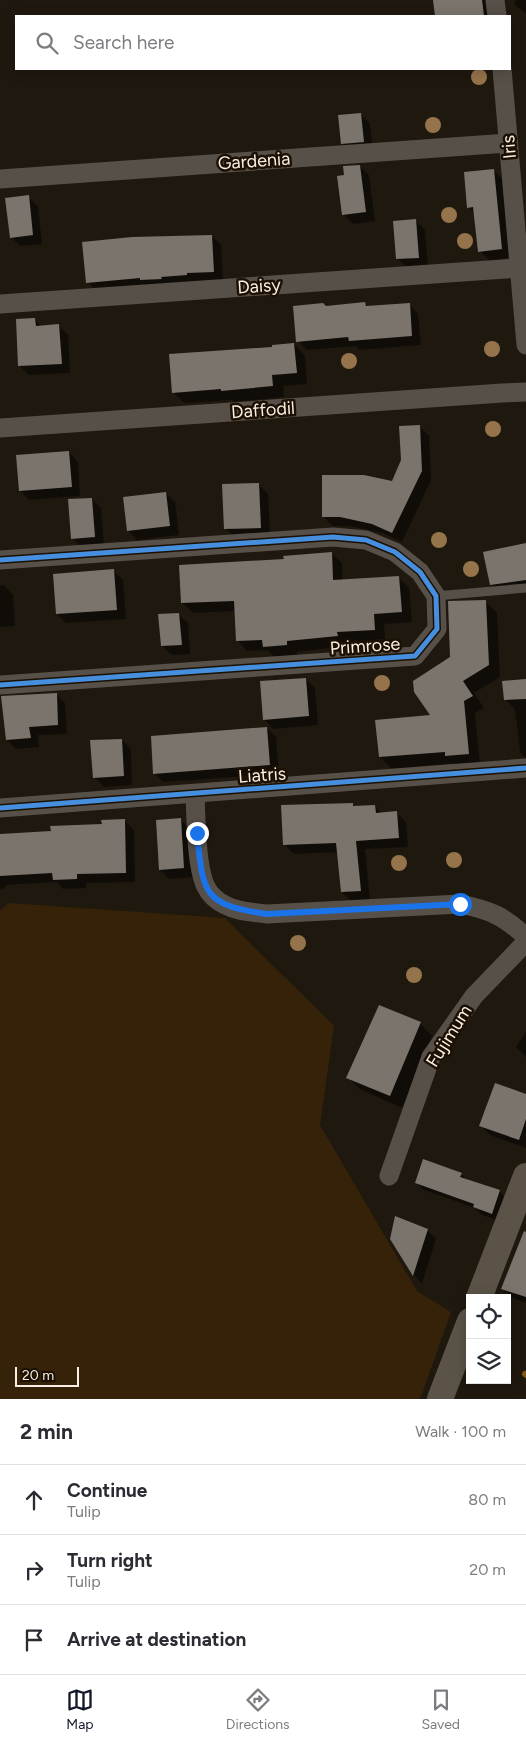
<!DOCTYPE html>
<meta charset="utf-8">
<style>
body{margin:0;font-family:Figtree,sans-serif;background:#f2f2f3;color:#2b2b33}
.controls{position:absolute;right:15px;bottom:15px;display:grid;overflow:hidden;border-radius:0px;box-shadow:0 2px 12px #0003}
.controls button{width:45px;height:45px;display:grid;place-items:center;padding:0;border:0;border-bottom:1px solid #e1e1e2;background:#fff;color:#2b2b33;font:25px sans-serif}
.scale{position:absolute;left:15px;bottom:12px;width:64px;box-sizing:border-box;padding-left:5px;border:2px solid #f8eee4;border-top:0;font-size:14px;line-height:18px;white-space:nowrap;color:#f8eee4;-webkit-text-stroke:4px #1c1002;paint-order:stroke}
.stop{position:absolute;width:15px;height:15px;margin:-11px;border:4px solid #1a73e8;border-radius:50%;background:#fff}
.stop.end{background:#1a73e8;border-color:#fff;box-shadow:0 1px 5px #0008}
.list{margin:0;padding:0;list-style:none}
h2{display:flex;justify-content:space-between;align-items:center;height:65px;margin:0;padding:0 20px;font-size:21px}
h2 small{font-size:16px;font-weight:400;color:#7c7c81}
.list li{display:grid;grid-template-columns:32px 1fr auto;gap:15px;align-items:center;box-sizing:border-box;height:70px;padding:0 20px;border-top:1px solid #e1e1e2}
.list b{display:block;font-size:19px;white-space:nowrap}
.list p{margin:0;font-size:16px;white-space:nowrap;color:#7c7c81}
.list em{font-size:16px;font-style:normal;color:#7c7c81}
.icon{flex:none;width:28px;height:28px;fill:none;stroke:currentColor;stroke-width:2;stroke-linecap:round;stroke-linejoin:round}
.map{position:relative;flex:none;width:526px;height:1399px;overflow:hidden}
.search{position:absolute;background:#fff;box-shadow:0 2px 12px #0003;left:15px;right:15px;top:15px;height:55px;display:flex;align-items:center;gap:12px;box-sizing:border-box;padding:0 18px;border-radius:0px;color:#7c7c81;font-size:19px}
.sheet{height:275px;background:#fff}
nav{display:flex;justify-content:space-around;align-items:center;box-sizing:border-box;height:70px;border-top:1px solid #e1e1e2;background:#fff;font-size:14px;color:#7c7c81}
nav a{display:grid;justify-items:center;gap:2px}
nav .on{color:#111827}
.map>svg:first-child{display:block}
.green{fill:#352208}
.shadow{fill:#0007}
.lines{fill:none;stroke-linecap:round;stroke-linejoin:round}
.stream{stroke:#825716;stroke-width:6}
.building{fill:#7a746c}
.lane{stroke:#575048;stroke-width:9}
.street{stroke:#575048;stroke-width:19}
.secondary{stroke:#5b5348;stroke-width:26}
.cycleway-casing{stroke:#1c1002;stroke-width:8}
.cycleway{stroke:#468fdf;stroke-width:5}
.tree{fill:#95744b}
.route{stroke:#1a73e8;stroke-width:6}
.labels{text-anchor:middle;stroke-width:5;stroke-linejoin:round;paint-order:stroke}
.street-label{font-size:18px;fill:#f8eee4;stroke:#1c1002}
</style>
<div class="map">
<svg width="526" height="1399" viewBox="0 0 526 1399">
<rect width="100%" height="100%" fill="#1f180f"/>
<polygon class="green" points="9,903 225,918 334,1026 320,1125 417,1291 451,1312 422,1394 419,1399 0,1399 0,910"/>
<g class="shadow">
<polygon points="434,0 489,0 491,16 436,16"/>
<polygon points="515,0 526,0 526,14 515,5"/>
<polygon points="360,114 370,123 373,151 352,152 342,143"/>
<polygon points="359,166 369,175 375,221 353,224 343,214"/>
<polygon points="493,170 502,179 510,258 489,260 480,251 475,214 469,207"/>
<polygon points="28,197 38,206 42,244 20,246 11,237"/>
<polygon points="415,220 425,230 428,266 407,268 398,259"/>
<polygon points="212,236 221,245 223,281 97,292 88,282"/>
<polygon points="365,304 369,307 409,304 418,314 421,345 359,350 356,346 307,350 298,341 326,307"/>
<polygon points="35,319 42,327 59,326 68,335 70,373 29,375 20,366 17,320"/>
<polygon points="294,344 305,356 307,384 283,386 284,397 233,402 232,400 184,403 173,392 273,348"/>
<polygon points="419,426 429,436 431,480 402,542 383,533 350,526 333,526 323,516 392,482"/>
<polygon points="69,452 78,462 80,496 29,500 20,490"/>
<polygon points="259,485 268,494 270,537 235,538 225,528"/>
<polygon points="165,493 175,502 179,535 137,540 128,531"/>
<polygon points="92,499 101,508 104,546 81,547 72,538"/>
<polygon points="526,544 526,591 500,594 491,584"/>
<polygon points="331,553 342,563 342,581 399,578 409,588 412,622 384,624 385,639 347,642 347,646 297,652 297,655 275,657 267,650 247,651 237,640 236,611 193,613 182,603 285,560"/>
<polygon points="114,571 123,580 126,619 66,623 57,614"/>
<polygon points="4,585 13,595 15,626 0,627 0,586"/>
<polygon points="485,601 497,613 500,677 474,693 484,708 475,713 480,766 458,767 454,763 392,769 380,757 432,716 451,657"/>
<polygon points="178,614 188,623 190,654 172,655 162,646"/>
<polygon points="306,679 315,688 318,725 273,729 264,719"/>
<polygon points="526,680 526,759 520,752 515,709 505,699"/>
<polygon points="56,694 65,703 67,734 38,735 39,747 16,749 7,740 3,697"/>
<polygon points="267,728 276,737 279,774 163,782 154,773"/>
<polygon points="122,740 131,749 132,785 104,787 94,777"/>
<polygon points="352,804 355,807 375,806 382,814 397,813 406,822 408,847 365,849 370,900 351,901 342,892 338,852 294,854 284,844"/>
<polygon points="124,820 134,830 135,882 86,883 86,888 63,889 57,882 5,885 5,888 0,889 0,835 52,832 103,825"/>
<polygon points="180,820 190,829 193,877 169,879 160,870"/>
<polygon points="420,1023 432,1036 402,1108 360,1089 348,1077"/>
<polygon points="526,1032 526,1057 516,1047"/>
<polygon points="526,1095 526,1148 490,1135 481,1126"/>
<polygon points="461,1174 468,1181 499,1191 507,1199 500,1221 482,1215 475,1208 424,1190 417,1183"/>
<polygon points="427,1230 436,1239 422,1284 414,1275 391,1239"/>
<polygon points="526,1243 526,1303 512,1298 503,1289"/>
</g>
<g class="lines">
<polyline class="stream" points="525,1374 526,1375"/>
</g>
<g class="building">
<polygon points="433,0 482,0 484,16 435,16"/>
<polygon points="361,113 364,142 341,144 338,115"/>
<polygon points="360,165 366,212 342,215 337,176 344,175 343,166"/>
<polygon points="494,169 502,249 478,252 473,207 467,208 464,172"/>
<polygon points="29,195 33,235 10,238 5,198"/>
<polygon points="416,219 419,258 396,259 393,221"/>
<polygon points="212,235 214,272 187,273 187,275 161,277 162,279 140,280 140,278 86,283 82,242 132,237"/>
<polygon points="365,302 366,306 410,303 412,336 349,341 348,337 296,342 293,306 323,303 326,306"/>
<polygon points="35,318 36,326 59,324 62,364 18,366 16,319"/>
<polygon points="294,343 297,373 272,375 273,386 221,391 221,389 172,393 169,354 272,347 272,345"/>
<polygon points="420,425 422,471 392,533 372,524 340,517 322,517 322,475 364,475 392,481 401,460 399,426"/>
<polygon points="69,451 72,487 19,491 16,455"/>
<polygon points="259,483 261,528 224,529 222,484"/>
<polygon points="166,492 170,526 127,531 123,497"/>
<polygon points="92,498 95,537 71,539 68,499"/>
<polygon points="526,543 526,580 490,585 483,552"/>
<polygon points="332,552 333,580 399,576 402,612 374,614 375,630 337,632 338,636 287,641 287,645 263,647 262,640 236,641 234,601 181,603 179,565 284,559 283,556"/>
<polygon points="114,569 117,610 56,614 53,574"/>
<polygon points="486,600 489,665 463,681 473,696 464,701 469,754 445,756 445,752 379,757 375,720 430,715 414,692 413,681 450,657 448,601"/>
<polygon points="179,613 182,645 161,646 158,614"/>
<polygon points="306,678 309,716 263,720 260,681"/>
<polygon points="526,679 526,699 504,700 502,681"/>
<polygon points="57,693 58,725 29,727 31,738 6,740 1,696"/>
<polygon points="267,727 270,765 153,774 151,736"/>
<polygon points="122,739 124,776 93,778 90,740"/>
<polygon points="353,803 353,806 375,805 376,813 397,811 399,838 356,841 361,891 341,892 336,843 283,845 281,805"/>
<polygon points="181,818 184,868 159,870 156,820"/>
<polygon points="125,819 126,873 77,874 77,879 53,880 52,873 0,876 0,834 51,831 50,826 102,824 101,820"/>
<polygon points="379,1005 421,1022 390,1096 346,1078"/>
<polygon points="495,1083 526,1094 526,1119 519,1140 479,1126"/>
<polygon points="423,1159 462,1173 460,1177 500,1190 492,1214 473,1207 474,1204 415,1183"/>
<polygon points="395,1216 428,1229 413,1276 390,1239"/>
<polygon points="524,1231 526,1232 526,1297 501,1289"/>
</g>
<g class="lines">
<polyline class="lane" points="436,596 526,588"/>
<g class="street">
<polyline points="495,0 497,16"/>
<polyline points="502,69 526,345"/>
<polyline points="0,179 508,143"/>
<polyline points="0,304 519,268"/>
<polyline points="0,428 502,393 526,392"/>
<polyline points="0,560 333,537 366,540 395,552 420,572 436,596 437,629 415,656 0,685"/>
<path d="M 195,794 C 196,817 196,867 206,887 C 210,895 217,901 225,905 C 238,912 253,912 267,914 L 460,904 C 490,910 504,916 526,937"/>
<polyline points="0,808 526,768"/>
<polyline points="389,1176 431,1057 474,996 526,942"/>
</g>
<g class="secondary">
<polyline points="479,1298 526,1176"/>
<polyline points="440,1399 470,1321"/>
</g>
<g class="cycleway-casing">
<g id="cycleway">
<polyline points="0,560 333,537 366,540 395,552 420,572 436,596 437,629 415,656 0,685"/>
<polyline points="0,808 526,768"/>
</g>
</g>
<use href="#cycleway" class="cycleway"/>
</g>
<g class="tree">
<circle cx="479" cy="77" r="8"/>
<circle cx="433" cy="125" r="8"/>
<circle cx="449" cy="215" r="8"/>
<circle cx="465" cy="241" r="8"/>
<circle cx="492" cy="349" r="8"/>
<circle cx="349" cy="361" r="8"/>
<circle cx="493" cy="429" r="8"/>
<circle cx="439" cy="540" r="8"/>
<circle cx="471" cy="569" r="8"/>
<circle cx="382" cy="683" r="8"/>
<circle cx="454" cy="860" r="8"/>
<circle cx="399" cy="863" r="8"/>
<circle cx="298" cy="943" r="8"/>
<circle cx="414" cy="975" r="8"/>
</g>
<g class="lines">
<path class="route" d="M 197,833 C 203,894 203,905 267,914 L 460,904"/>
</g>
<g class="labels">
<g class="street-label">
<text transform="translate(509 147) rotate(-95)" y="6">Iris</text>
<text transform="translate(254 161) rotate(-4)" y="6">Gardenia</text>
<text transform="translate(259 286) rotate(-4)" y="6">Daisy</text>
<text transform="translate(263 410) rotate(-4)" y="6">Daffodil</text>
<text transform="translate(365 646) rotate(-4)" y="6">Primrose</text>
<text transform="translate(262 775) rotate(-4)" y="6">Liatris</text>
<text transform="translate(449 1036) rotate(-58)" y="6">Fujimum</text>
</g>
</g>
</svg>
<div class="controls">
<button><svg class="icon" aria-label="locate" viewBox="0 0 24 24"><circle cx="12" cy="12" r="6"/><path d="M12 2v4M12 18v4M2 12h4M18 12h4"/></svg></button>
<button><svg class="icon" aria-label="layers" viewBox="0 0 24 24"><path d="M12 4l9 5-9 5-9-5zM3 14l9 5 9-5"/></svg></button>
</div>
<div class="scale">20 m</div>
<div class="stop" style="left:460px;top:904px"></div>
<div class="stop end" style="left:197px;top:833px"></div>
<div class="search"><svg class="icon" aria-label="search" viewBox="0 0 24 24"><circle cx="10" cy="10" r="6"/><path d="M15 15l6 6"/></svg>Search here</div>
</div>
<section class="sheet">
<h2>2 min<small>Walk · 100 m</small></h2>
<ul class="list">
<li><svg class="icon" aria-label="ahead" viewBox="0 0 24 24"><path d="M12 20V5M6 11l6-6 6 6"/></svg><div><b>Continue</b><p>Tulip</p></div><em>80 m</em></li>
<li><svg class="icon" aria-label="right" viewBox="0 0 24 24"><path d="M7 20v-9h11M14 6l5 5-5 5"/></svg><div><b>Turn right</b><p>Tulip</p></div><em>20 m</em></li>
<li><svg class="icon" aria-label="arrive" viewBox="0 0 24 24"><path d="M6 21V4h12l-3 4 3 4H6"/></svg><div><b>Arrive at destination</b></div></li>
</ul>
</section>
<nav>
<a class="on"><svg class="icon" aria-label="map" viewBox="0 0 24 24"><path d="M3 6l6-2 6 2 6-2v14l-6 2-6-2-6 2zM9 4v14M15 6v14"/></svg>Map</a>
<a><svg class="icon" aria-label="directions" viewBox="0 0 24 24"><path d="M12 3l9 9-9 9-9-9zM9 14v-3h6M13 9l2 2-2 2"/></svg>Directions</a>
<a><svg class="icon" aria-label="saved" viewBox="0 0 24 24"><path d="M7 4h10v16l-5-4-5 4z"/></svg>Saved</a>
</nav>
